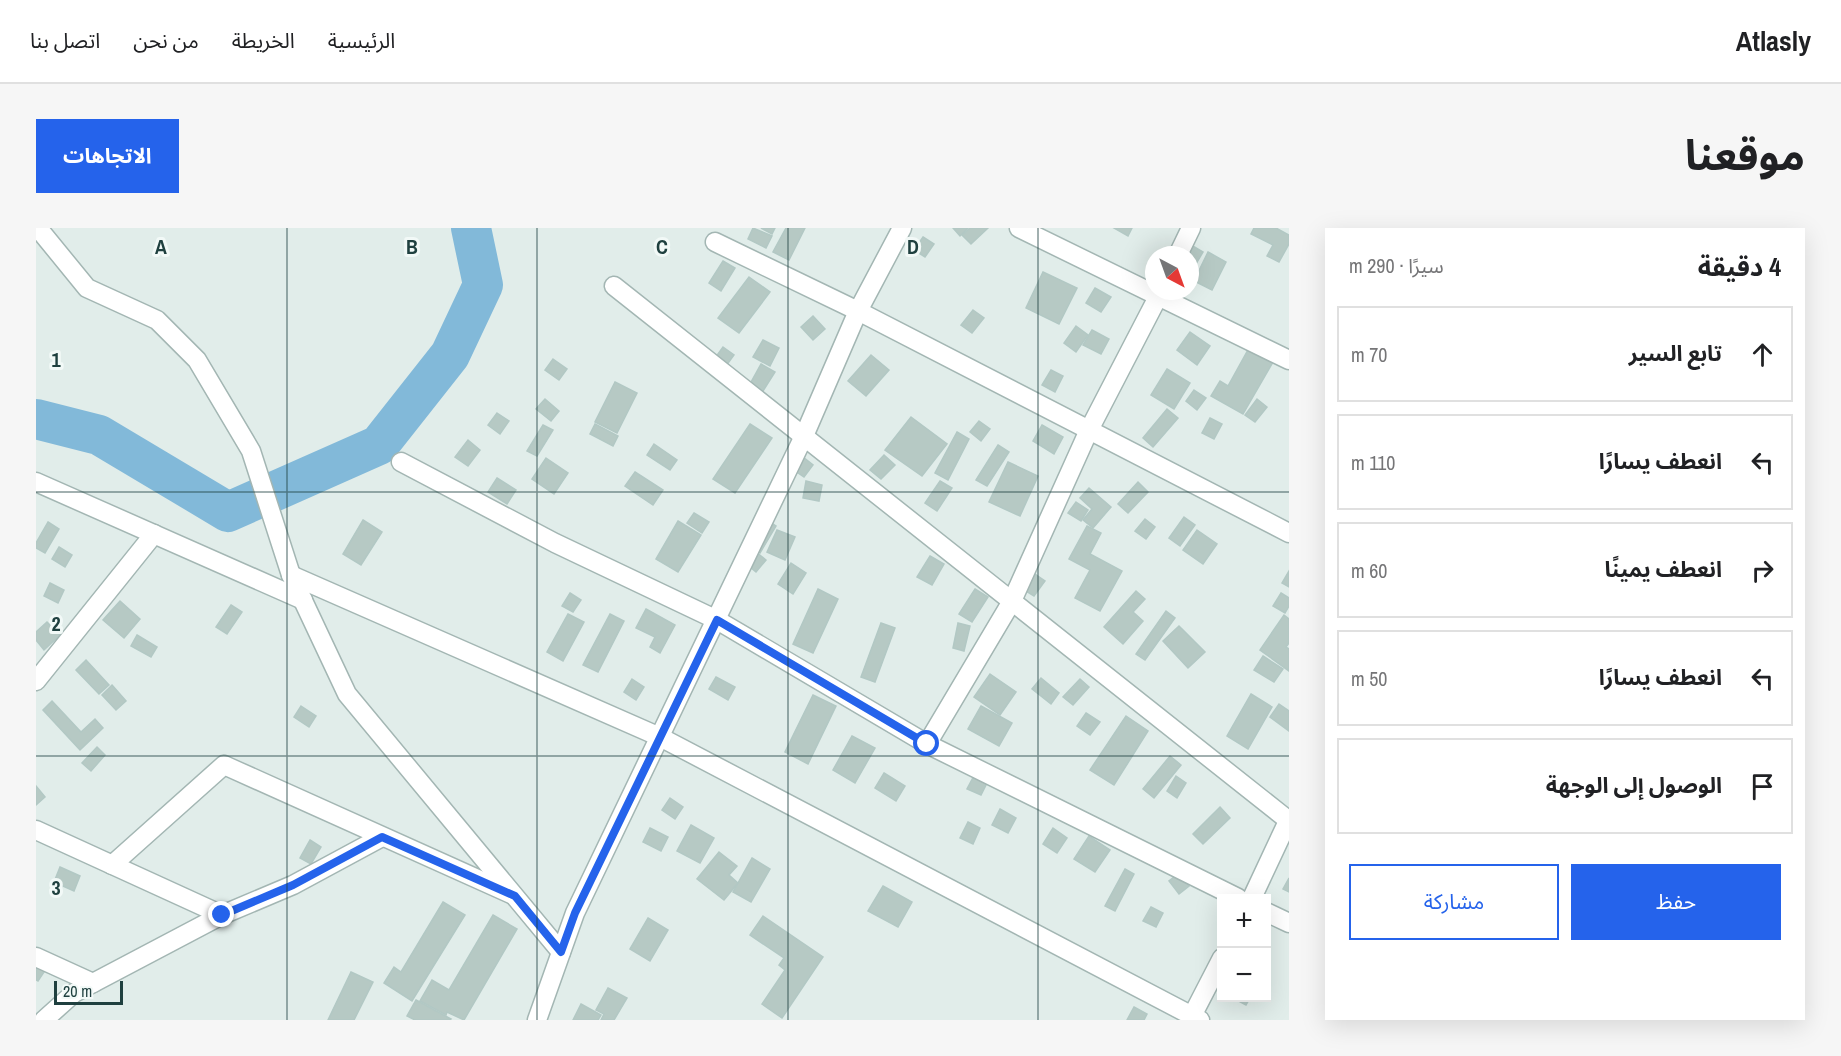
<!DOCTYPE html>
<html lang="ar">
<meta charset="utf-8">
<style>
body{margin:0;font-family:"Archivo Narrow","Noto Sans Arabic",sans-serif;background:#f6f6f6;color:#202124;direction:rtl}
.controls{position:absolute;right:18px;bottom:18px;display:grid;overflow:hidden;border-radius:0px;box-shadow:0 6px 24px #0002}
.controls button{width:54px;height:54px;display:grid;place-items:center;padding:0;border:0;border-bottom:2px solid #e0e0e0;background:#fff;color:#202124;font:30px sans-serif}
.compass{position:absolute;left:1109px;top:18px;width:54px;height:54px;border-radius:50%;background:#fff;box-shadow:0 6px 24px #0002;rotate:139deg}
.scale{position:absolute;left:18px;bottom:15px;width:69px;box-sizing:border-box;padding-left:6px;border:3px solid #1f403f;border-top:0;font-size:16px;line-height:21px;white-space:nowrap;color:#1f403f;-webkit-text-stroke:4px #f2f9f7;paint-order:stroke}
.stop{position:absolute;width:18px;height:18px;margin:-14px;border:4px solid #2563eb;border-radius:50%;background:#fff}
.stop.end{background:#2563eb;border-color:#fff;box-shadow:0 2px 6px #0008}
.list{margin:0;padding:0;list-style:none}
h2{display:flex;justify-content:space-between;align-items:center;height:78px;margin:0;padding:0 24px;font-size:26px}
h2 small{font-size:20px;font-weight:400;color:#757577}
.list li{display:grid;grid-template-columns:39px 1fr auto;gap:18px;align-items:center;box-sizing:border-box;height:96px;margin:0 12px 12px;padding:0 12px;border:2px solid #e0e0e0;border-radius:0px}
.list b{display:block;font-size:22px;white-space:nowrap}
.list em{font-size:20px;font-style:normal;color:#757577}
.actions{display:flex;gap:12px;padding:18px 24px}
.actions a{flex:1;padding:14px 0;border:2px solid #2563eb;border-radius:0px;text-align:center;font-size:21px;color:#2563eb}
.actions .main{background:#2563eb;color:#fff}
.icon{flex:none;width:33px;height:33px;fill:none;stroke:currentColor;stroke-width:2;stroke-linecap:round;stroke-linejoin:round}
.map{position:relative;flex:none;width:1253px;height:792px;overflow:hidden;direction:ltr;border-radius:0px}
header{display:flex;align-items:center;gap:36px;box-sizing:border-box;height:84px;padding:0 30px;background:#fff;border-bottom:2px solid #e0e0e0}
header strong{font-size:28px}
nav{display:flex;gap:33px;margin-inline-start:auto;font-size:21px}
.intro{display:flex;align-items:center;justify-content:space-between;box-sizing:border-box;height:144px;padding:0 36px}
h1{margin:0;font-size:42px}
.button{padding:15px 27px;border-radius:0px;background:#2563eb;color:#fff;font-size:21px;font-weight:700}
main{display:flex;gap:36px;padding:0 36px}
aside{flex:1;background:#fff;border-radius:0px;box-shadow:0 6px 24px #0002}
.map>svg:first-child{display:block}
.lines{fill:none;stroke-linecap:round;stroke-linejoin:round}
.river{stroke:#82b9d9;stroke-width:40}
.building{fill:#b6c9c4;stroke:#b2c8c4;stroke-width:1.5}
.minor-casing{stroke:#a3b6b3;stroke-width:21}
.minor{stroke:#fff;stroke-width:18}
.route{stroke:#2563eb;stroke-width:8}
.grid{fill:none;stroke:#1f403f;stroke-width:1.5;stroke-opacity:0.55}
.grid-label{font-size:20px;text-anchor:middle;font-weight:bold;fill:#1f403f;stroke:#f2f9f7;stroke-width:6;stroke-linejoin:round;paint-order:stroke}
</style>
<header>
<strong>Atlasly</strong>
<nav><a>الرئيسية</a><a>الخريطة</a><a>من نحن</a><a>اتصل بنا</a></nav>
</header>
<div class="intro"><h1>موقعنا</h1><a class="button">الاتجاهات</a></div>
<main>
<aside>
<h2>4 دقيقة<small>سيرًا · 290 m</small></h2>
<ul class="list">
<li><svg class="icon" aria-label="ahead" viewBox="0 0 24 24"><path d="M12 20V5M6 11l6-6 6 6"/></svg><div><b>تابع السير</b></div><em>70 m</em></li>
<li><svg class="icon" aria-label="left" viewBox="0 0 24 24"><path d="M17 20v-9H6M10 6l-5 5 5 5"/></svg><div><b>انعطف يسارًا</b></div><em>110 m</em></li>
<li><svg class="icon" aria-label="right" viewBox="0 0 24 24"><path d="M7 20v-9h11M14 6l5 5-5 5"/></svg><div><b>انعطف يمينًا</b></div><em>60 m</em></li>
<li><svg class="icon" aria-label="left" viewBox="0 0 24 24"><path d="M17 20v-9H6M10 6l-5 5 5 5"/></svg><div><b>انعطف يسارًا</b></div><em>50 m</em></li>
<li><svg class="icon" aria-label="arrive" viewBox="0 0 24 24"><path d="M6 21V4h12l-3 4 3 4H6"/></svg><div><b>الوصول إلى الوجهة</b></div></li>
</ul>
<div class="actions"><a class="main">حفظ</a><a>مشاركة</a></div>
</aside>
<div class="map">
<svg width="1253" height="792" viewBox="0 0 1253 792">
<rect width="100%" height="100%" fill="#e1edea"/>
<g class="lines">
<polyline class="river" points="0,191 63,207 192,284 343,217 414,127 447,57 435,0"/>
</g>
<g class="building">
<polygon points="717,0 736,8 730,20 712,11"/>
<polygon points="725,0 739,0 736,6"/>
<polygon points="750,0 769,0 753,32 737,24"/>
<polygon points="917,0 932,0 924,8"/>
<polygon points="934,0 952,0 935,16 926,7"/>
<polygon points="1078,0 1096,0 1092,8"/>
<polygon points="1218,0 1240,0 1253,7 1253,16 1243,34 1231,28 1237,17 1215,6"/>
<polygon points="887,9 898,16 889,29 878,22"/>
<polygon points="1155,17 1167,24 1154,46 1154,27 1149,27"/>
<polygon points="1172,24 1190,34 1176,62 1158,53"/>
<polygon points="687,33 699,40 685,63 673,55"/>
<polygon points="1007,44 1041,60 1023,96 990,80"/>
<polygon points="713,49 734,64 703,105 682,90"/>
<polygon points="1059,60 1075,69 1065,84 1050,75"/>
<polygon points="937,82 948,90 936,105 925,97"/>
<polygon points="777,88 789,101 777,112 765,99"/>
<polygon points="1040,98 1052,107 1040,124 1028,115"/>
<polygon points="1056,102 1073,111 1065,126 1047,117"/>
<polygon points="1154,104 1174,118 1161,137 1141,122"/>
<polygon points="727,112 743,120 734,138 717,129"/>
<polygon points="687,119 698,127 690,138 679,130"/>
<polygon points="1213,120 1237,134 1207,186 1175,168 1184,153 1192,158"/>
<polygon points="835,127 853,142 830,168 812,153"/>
<polygon points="517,131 531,141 523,152 509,142"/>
<polygon points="725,136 739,144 727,163 714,156"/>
<polygon points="1131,141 1154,155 1138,181 1115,167"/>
<polygon points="1015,142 1027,148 1019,164 1006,157"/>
<polygon points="579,154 601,165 581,205 559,194"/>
<polygon points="1158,162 1170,170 1161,182 1150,173"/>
<polygon points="509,171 523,183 515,193 500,181"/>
<polygon points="1221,171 1231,179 1219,194 1209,187"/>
<polygon points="1131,181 1142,190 1117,219 1107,210"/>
<polygon points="461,185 473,193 464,206 452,197"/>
<polygon points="875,189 911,216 886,248 849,222"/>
<polygon points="1174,190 1186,196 1178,211 1166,205"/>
<polygon points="943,193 954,201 945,213 934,204"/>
<polygon points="559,196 582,208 577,218 554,206"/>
<polygon points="714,196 736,210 699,265 677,251"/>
<polygon points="507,197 517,202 501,228 491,223"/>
<polygon points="1006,197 1027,209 1018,226 997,213"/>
<polygon points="921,204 933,211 912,252 899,245"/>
<polygon points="432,212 444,222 432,238 419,229"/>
<polygon points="618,216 641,232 634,242 611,227"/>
<polygon points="962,217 973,224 951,258 940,252"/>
<polygon points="762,225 777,237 768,249 752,238"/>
<polygon points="848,227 859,237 845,251 834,242"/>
<polygon points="510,230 532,245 518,266 496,251"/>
<polygon points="972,234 1002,248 984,288 953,274"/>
<polygon points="599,244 627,262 617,277 589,258"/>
<polygon points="461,250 480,262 471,276 452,264"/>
<polygon points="770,253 786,257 783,273 767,270"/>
<polygon points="904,253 916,260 901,283 889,275"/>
<polygon points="1102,254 1112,264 1092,285 1082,276"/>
<polygon points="1053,260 1075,279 1057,300 1047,292 1056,281 1044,270"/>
<polygon points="1040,274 1052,282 1045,293 1032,285"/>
<polygon points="658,285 673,294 666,305 651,295"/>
<polygon points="1148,289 1159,297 1144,318 1133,310"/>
<polygon points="729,291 740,298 724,325 713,318"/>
<polygon points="1109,291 1119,299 1110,311 1099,303"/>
<polygon points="327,292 346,304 325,337 307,326"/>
<polygon points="642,293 665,307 642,344 620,331"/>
<polygon points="12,294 23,301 9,325 0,320 0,315"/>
<polygon points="1051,298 1065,305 1054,326 1086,343 1064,383 1039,370 1054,342 1033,331"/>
<polygon points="741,302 759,309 749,332 731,324"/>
<polygon points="1161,302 1181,316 1167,336 1147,322"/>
<polygon points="23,319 36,327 29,339 16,331"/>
<polygon points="719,323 730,332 720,344 709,335"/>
<polygon points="894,328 908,336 896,357 881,349"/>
<polygon points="755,335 770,345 757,366 742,356"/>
<polygon points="1253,343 1253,359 1246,355"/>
<polygon points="996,344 1009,353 998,368 985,360"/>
<polygon points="14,355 28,362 22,375 8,368"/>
<polygon points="782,361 802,371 777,425 757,416"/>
<polygon points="939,361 952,369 936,394 923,386"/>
<polygon points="1100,363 1109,371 1097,384 1107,393 1087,416 1068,399"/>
<polygon points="534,365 545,372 537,384 526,378"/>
<polygon points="1245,365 1253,370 1253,378 1249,385 1237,378"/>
<polygon points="84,373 104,391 88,410 67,392"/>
<polygon points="195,377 206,384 191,406 180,399"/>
<polygon points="610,381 639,397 624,425 614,419 619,409 600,400"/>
<polygon points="1130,383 1139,390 1109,432 1100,426"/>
<polygon points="532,386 548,394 527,433 511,424"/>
<polygon points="574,386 588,393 562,444 547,437"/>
<polygon points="1248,387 1253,391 1253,415 1250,419 1253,421 1253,443 1224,422"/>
<polygon points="11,394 24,407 8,422 0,412 0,404"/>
<polygon points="845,395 859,400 839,454 825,449"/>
<polygon points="922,395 934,398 928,423 917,420"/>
<polygon points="1143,398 1169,424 1152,440 1127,413"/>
<polygon points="101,407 121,419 115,429 95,418"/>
<polygon points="1227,428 1247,441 1238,454 1218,442"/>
<polygon points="50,432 73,457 63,466 40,442"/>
<polygon points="954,446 980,464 964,487 938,469"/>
<polygon points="680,449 699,459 692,472 673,461"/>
<polygon points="1005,450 1023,465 1015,476 996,461"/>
<polygon points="596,451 608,459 600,472 588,464"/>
<polygon points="1044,451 1053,459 1037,477 1027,469"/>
<polygon points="76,457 90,473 80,482 66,467"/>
<polygon points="1215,466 1236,479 1212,521 1191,508"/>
<polygon points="777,467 800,478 772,536 749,524"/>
<polygon points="16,473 45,504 59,491 67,500 44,522 7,482"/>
<polygon points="1243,476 1253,483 1253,503 1234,489"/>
<polygon points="265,478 280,488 273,499 258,489"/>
<polygon points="945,478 976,495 963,518 932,501"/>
<polygon points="1050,485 1064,494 1054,507 1041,498"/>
<polygon points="1090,488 1112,503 1078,557 1054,542"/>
<polygon points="816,508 839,520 819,555 797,542"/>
<polygon points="61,519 69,527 55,543 46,535"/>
<polygon points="1134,528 1145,537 1118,570 1107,561"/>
<polygon points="940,544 953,551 945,567 931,561"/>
<polygon points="848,545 869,558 860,573 839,560"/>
<polygon points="1140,548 1150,555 1141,570 1131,563"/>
<polygon points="0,558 9,569 0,577"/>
<polygon points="634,570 647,579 639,591 626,582"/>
<polygon points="1184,579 1194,590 1167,616 1157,606"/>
<polygon points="964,581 980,590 972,605 956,597"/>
<polygon points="932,594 944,600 937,616 924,610"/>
<polygon points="655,597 678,610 664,635 641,623"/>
<polygon points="614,600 632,609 625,623 607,614"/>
<polygon points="1017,600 1031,610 1021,625 1007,616"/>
<polygon points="1053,608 1074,622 1059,644 1038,631"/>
<polygon points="274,612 285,619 275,636 264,630"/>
<polygon points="683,624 701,638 693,647 702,655 688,672 661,651"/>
<polygon points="716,630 734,641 715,674 697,664"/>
<polygon points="24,639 44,648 38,663 18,654"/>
<polygon points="1089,641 1098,646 1079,683 1069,678"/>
<polygon points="1143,645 1153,658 1143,666 1133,653"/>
<polygon points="1253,650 1253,664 1247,661"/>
<polygon points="847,658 876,674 862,699 832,683"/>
<polygon points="407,674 429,687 376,773 348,755 358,739 365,744"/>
<polygon points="1115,679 1127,685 1120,699 1107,693"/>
<polygon points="457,687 481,701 428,792 411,784 410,787 384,773 396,752 413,762"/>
<polygon points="727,688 787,729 746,790 726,776 749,742 743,737 748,730 714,707"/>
<polygon points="612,690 632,702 614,733 594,721"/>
<polygon points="0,734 10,741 2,753 0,752"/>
<polygon points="315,744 337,754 318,792 292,792"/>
<polygon points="572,760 591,770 578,792 565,792 568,786 560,782"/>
<polygon points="1197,770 1214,770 1210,777"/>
<polygon points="380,772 415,791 414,792 379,792 371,788"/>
<polygon points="545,776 565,787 562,792 537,792"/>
<polygon points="1098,779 1111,786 1108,792 1091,792"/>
</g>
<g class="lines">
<g class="minor-casing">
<g id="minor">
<polyline points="2,0 51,60 121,92 161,132 215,223 255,347 311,466 525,724"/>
<polyline points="983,0 1253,132"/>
<polyline points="679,14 822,83 1253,305"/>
<polyline points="1142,27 1155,0"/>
<polyline points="578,58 1252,592"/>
<polyline points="365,234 519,315 681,392 891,516 1202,670"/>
<polyline points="0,254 267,372"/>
<polyline points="255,347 624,509 1164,792"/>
<polyline points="0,453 118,306"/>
<polyline points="891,516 976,373 1053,202 1125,63"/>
<polyline points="0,602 186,687"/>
<polyline points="76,637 188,537 475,666"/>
<polyline points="1216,670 1253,591"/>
<polyline points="1230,684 1253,695"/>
<polyline points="0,729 57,755"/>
<polyline points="8,792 38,765 186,687 257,657 346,609"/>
<polyline points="501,792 539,685 768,208 822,83 866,0"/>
<polyline points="1154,792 1186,730"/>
</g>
</g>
<use href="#minor" class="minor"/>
</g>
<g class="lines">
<polyline class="route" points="186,687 257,657 346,609 479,668 525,724 539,685 681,392 891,516"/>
</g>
<path class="grid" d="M 251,0 L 251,792M 501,0 L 501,792M 752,0 L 752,792M 1002,0 L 1002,792M 0,264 L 1253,264M 0,528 L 1253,528"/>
<g class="grid-label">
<text x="125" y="26">A</text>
<text x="376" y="26">B</text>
<text x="626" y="26">C</text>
<text x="877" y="26">D</text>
<text x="20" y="139">1</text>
<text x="20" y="403">2</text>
<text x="20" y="667">3</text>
</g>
</svg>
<div class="controls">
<button>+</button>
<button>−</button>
</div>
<svg class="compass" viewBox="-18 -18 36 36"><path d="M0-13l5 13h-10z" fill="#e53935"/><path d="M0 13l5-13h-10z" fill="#757577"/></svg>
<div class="scale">20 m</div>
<div class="stop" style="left:891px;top:516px"></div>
<div class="stop end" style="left:186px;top:687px"></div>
</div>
</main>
